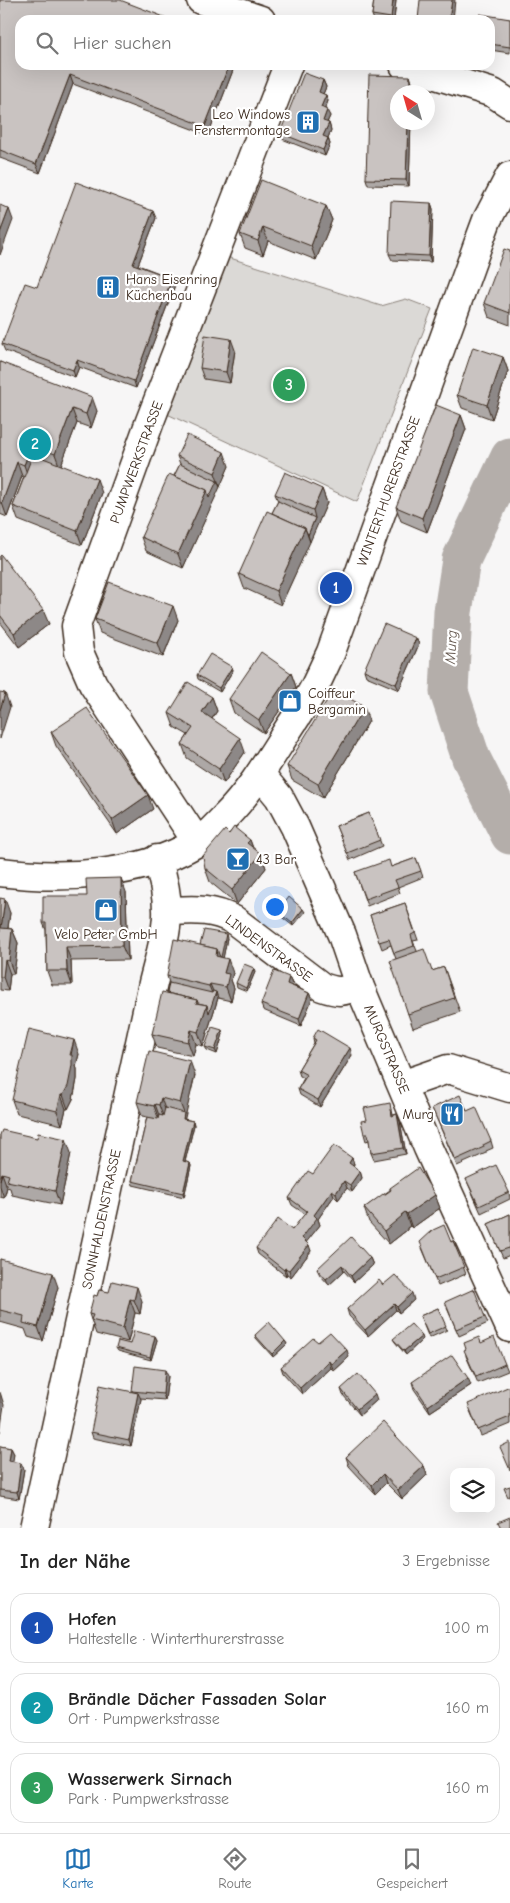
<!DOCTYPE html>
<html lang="de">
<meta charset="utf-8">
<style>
body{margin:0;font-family:"Comic Neue",sans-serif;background:#f2f2f2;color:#222}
.controls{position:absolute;right:15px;bottom:15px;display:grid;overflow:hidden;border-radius:10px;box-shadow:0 5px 20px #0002}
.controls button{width:45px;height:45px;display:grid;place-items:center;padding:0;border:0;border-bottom:1px solid #e0e0e0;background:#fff;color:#222;font:25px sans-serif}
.compass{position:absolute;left:390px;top:85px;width:45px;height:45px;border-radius:50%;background:#fff;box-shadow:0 5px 20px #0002;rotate:323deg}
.you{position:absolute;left:274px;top:906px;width:18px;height:18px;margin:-12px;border:4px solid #fff;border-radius:50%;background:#1a73e8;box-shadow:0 0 0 8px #1a73e833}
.badge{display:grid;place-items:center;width:32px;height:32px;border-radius:50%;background:#1f6fb2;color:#fff;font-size:16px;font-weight:700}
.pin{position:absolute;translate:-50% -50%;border:2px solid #fff;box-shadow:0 1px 5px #0006}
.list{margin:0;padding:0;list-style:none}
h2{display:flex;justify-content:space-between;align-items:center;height:65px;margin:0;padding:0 20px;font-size:21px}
h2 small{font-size:16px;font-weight:400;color:#767676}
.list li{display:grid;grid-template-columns:32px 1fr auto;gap:15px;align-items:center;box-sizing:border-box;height:70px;margin:0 10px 10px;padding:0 10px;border:1px solid #e0e0e0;border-radius:15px}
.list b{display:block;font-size:19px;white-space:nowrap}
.list p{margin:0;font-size:16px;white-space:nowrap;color:#767676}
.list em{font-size:16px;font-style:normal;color:#767676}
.icon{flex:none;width:28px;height:28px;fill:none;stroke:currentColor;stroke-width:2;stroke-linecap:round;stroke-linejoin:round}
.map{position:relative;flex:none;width:510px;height:1528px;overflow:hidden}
.search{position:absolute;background:#fff;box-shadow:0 5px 20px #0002;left:15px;right:15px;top:15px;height:55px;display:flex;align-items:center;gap:12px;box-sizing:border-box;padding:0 18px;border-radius:15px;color:#767676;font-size:19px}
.sheet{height:305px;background:#fff}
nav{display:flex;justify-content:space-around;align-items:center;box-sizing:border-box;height:70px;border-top:1px solid #e0e0e0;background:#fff;font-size:14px;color:#767676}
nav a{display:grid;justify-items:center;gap:2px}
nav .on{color:#1f6fb2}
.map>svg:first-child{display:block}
.green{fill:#dbd9d6;stroke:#8b827a}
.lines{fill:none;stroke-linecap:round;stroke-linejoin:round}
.river{stroke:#b4aeaa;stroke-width:39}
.minor-casing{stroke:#3b2a1e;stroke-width:31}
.minor{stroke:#fff;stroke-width:28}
.wall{fill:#ada8a6;stroke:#3b2a1e}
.shaded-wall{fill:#8d8887;stroke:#3b2a1e}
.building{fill:#c9c3c1;stroke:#3b2a1e}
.labels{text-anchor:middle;stroke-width:4.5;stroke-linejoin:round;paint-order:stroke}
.poi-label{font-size:14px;fill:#3b2a1e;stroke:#fff;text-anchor:start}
.street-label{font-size:14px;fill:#3b2a1e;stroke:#fff}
.water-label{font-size:15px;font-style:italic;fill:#65584f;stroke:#fff}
</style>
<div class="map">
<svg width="510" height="1528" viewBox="0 0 510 1528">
<rect width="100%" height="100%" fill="#f7f6f6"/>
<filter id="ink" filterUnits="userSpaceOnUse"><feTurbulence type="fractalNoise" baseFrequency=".02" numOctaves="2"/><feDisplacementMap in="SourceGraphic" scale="10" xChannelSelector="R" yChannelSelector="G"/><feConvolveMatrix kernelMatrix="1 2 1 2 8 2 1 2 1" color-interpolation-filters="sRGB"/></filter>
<g filter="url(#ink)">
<polygon class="green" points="227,257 381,306 406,299 432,309 357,502 165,413"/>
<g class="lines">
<polyline class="river" points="510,457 461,560 453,612 449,692 471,758 510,835"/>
<g class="minor-casing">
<g id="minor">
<polyline points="201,0 261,20"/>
<polyline points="404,65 493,93 510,104"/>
<polyline points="260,774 279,797 295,827 342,935 359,985 428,1148 510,1328"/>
<polyline points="197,842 93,684 79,652 76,626 150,421 288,65"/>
<path d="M 0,872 C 64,880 139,876 196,843 C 207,837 216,826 224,818 C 247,795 264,768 281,741 C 291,724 303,708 313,690 C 319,678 325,665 331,652 L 477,247 L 487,220 L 510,176"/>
<path d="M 169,911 C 194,910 211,908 234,920 L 322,987 C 339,993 343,992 359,985"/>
<polyline points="402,1085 448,1069 510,1088"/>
<path d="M 34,1528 L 153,983 C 166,932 175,912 157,859"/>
</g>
</g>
<use href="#minor" class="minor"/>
</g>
<g class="wall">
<polygon points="0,0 235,65 208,135 73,84 40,173 0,158"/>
<polygon points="374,0 396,0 394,20 374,20 372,15"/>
<polygon points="510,19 510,53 490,50 490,20"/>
<polygon points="410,76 412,83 409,186 368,185 366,179"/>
<polygon points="323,80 326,87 323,94 326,95 328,101 325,109 330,116 327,123 329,123 331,130 328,138 330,144 325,156 282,139 280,133"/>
<polygon points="431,203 433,209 431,262 392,260 389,254"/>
<polygon points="326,206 332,220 316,260 268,241 263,255 245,248 240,234"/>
<polygon points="156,218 138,265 172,278 175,285 136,388 79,367 75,377 5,351 2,344 37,287"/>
<polygon points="510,251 510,325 489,317 484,303"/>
<polygon points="235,350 230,383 204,379 200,368"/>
<polygon points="503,357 508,371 492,419 462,408 457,395"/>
<polygon points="0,362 97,411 91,428 77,423 61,465 102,493 82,545 18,520 13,506 24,477 22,476 7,517 0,514"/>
<polygon points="461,415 466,429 427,532 401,521 396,507"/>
<polygon points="177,456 229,466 183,568 146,551 141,537 174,476 180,464"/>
<polygon points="322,489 327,503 281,605 244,588 239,574 272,513 278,501 275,494"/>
<polygon points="0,556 49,624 19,647 0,622"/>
<polygon points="95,619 178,620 163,657 100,633"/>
<polygon points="416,638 419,644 399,690 366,676 364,670"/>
<polygon points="232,667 233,670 220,692 198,679 197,675"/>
<polygon points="291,673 296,687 264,733 234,713 229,699"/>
<polygon points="212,697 217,711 212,719 245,752 224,783 187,758 182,744 188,735 174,727 169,713"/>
<polygon points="369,721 323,798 292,780 287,766"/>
<polygon points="51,732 153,809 117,834 56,746"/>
<polygon points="369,813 382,846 350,860 336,826"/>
<polygon points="229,834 250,840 253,848 261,854 266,868 237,904 210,882 205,868"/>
<polygon points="416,858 423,877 398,887 400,893 367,906 355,872 391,867"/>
<polygon points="126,892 128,960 71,961 72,985 52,985 47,971 46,930 43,923 87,896"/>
<polygon points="0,898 10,913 8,928 12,929 18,943 14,974 10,974 8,991 0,990"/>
<polygon points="405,903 418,940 413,941 417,951 432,971 444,967 460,1012 413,1028 408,1014 396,959 391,945 382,949 370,915"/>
<polygon points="278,912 305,912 293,926 279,915"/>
<polygon points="227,938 223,958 233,973 231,980 234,988 231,1001 218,998 203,1046 196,1044 193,1056 157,1048 152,1034 167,993 169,983 167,976 200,945"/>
<polygon points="254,968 255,972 247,991 237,987 236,983"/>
<polygon points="289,977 292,984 291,985 309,993 312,999 301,1026 263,1010 261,1004"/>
<polygon points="223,1034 217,1054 207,1050 205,1047"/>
<polygon points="313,1038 352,1055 320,1107 300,1095 298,1089 304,1078 300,1076 298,1070 314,1043"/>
<polygon points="79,1054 76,1066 77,1069 77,1079 75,1090 73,1099 68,1109 66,1109 62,1125 17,1114 12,1100"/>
<polygon points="195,1075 184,1119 193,1121 194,1125 185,1162 190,1163 191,1166 184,1197 133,1185 132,1181 147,1117 142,1116 137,1102"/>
<polygon points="432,1108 467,1111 491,1141 493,1148 486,1151 486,1153 457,1166"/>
<polygon points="392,1110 393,1115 397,1114 400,1121 406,1154 374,1160 371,1153 369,1140 366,1141 364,1134 367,1120"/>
<polygon points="0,1135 71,1153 60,1205 12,1195 10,1188 7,1187 4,1198 0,1197"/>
<polygon points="352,1158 354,1164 353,1166 360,1171 362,1178 352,1192 347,1188 338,1200 334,1196 318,1219 320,1225 306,1242 311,1251 291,1277 287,1274 286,1276 258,1254 256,1248 292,1230 305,1214 292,1205 289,1198 313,1174"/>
<polygon points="466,1179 509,1192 510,1199 481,1213"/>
<polygon points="390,1188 435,1195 440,1208 412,1228 410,1226 407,1228 407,1230 389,1244 369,1222 364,1208 390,1190"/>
<polygon points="510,1214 510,1255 503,1258 488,1224"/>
<polygon points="453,1241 466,1274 438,1286 422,1248"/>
<polygon points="370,1258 373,1265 354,1282 344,1271 329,1285 320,1275 317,1269"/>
<polygon points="0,1259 58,1287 43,1341 28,1337 25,1329 0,1322"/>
<polygon points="383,1285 414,1300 399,1313 396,1310 368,1336 349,1316 347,1309"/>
<polygon points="99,1290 142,1301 140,1314 135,1313 128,1342 96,1334 89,1314 97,1296"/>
<polygon points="438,1308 447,1330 429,1338 420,1316"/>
<polygon points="447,1308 485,1317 488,1323 459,1336"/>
<polygon points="255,1335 285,1341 287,1344 273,1357 256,1338"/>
<polygon points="155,1336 157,1340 151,1360 118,1351 116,1348"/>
<polygon points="393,1339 423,1339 406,1355 395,1342"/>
<polygon points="481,1343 505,1364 508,1371 478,1383 466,1356 466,1349"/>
<polygon points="349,1357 334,1371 331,1368 302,1394 283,1373 281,1367"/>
<polygon points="168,1376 165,1400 140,1398 141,1399 131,1446 93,1438 91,1432 132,1392 132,1391"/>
<polygon points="412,1382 471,1385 430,1412 414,1389"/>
<polygon points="510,1386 510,1424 481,1436 470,1411"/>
<polygon points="341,1389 377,1400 360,1415 343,1395"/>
<polygon points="0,1446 11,1448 14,1454 12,1461 24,1469 19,1499 0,1496"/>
<polygon points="346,1457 424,1466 427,1475 402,1499 386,1483 375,1494 349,1466"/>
</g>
<g class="shaded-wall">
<polygon points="393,0 396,0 394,20 391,20 391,18"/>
<polygon points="452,0 455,0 453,20 449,20"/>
<polygon points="229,65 235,65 208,135 205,126"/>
<polygon points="70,75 73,84 40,173 36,164"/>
<polygon points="410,76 412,83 412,92 409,92"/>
<polygon points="323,80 326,87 321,99 319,92"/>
<polygon points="326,95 328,101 323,114 321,107"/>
<polygon points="327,110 330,116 325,127 323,121"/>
<polygon points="408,122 411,122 409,186 406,180"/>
<polygon points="329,123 331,130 326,143 323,136"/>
<polygon points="328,138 330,144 325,156 323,150"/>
<polygon points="431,203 433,209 431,262 429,256"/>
<polygon points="326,206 332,220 316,260 311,246"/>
<polygon points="9,209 13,220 0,255 0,233"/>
<polygon points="153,211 156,218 136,270 133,264"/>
<polygon points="263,227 268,241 263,255 258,241"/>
<polygon points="172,278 175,285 136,388 134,381"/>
<polygon points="231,339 235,350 230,383 226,372"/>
<polygon points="503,357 508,371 492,419 487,405"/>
<polygon points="77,360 79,367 75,377 73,370"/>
<polygon points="92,397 97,411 91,428 86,414"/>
<polygon points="72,409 77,423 60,468 55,454"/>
<polygon points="461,415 466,429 427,532 422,518"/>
<polygon points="32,445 37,459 29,479 24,465"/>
<polygon points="224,452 229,466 220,487 215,473"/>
<polygon points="17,462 22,476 7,517 2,503"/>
<polygon points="97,479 102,493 82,545 77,531"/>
<polygon points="217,481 220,487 183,568 178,554 207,490"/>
<polygon points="322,489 327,503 310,542 308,535 315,518 313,510"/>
<polygon points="305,528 310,542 281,605 276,591"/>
<polygon points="173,606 178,620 163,657 158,643"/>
<polygon points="43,610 49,624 19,647 14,633"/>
<polygon points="416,638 419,644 399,690 396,684"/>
<polygon points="232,667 233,670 220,692 219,688"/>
<polygon points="291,673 296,687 264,733 259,720"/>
<polygon points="5,693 10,707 0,739 0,710"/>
<polygon points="212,697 217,711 207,726 202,712"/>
<polygon points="364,707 369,721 323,798 318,784"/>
<polygon points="240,738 245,752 224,783 219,769"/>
<polygon points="148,795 153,809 117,834 112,820"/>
<polygon points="250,840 255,854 247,843"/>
<polygon points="261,854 266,868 237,904 232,890"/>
<polygon points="121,878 126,892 128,960 122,946"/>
<polygon points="5,899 10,913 6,942 1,928"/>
<polygon points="303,909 305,912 293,926 292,923"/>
<polygon points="12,929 18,943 14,974 9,961"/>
<polygon points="226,934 227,938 221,970 216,956 217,949"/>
<polygon points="66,947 71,961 72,985 67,971"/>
<polygon points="228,959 233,973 231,980 234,988 231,1001 226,987 224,973"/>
<polygon points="5,960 10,974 8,991 3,977"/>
<polygon points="254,968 255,972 247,991 246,988"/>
<polygon points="289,977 292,984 289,990 287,984"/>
<polygon points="210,984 215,996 216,992 218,998 203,1046 198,1032 207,1005 214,998 209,986"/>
<polygon points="309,993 312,999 301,1026 299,1019"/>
<polygon points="191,1030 196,1044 193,1056 188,1042"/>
<polygon points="222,1030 223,1034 217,1054 215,1050"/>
<polygon points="74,1040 79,1054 76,1066 77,1069 77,1079 73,1099 68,1109 63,1095"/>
<polygon points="350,1048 352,1055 320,1107 318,1100"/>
<polygon points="190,1061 195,1075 184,1122 183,1119 184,1113 180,1103"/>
<polygon points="61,1095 66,1109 62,1125 57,1111"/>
<polygon points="161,1098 166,1112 164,1119 159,1105"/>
<polygon points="155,1104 160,1118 159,1120 154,1106"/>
<polygon points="397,1114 400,1121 406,1154 403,1148"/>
<polygon points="193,1121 194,1125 184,1165 183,1161"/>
<polygon points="66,1139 71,1153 60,1205 55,1191"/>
<polygon points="352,1158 354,1164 351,1170 349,1163"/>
<polygon points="190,1163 191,1166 184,1197 183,1193"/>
<polygon points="360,1171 362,1178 352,1192 350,1185"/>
<polygon points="2,1173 7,1187 4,1198 0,1186 0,1180"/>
<polygon points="344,1181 347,1188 338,1200 336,1193"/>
<polygon points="332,1190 334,1196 318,1219 320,1225 305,1244 302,1238 314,1215"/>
<polygon points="435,1195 440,1208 412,1228 407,1214"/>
<polygon points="405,1212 410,1226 407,1228 407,1230 389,1244 384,1231"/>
<polygon points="309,1245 311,1251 291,1277 289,1270"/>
<polygon points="370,1258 373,1265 354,1282 351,1276"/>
<polygon points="342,1265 344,1271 329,1285 326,1279"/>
<polygon points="285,1268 287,1274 286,1276 284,1270"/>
<polygon points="53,1273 58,1287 43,1341 38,1327"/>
<polygon points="137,1287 142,1301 140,1314 134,1300"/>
<polygon points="412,1293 414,1300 399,1313 397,1307"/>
<polygon points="130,1299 135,1313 128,1342 123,1328"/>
<polygon points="394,1304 396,1310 368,1336 365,1330"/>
<polygon points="155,1336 157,1340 151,1360 150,1357"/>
<polygon points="422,1336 423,1339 406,1355 404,1351"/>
<polygon points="285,1341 287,1344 273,1357 272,1354"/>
<polygon points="347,1350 349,1357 334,1371 331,1364"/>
<polygon points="329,1361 331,1368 302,1394 300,1388"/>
<polygon points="165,1370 168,1376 165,1400 163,1394"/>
<polygon points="468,1378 471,1385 430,1412 428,1406"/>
<polygon points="0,1392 4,1405 0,1432"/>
<polygon points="138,1393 141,1399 131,1446 129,1440"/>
<polygon points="375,1394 377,1400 360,1415 357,1409"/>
<polygon points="11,1448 14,1454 12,1467 9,1461"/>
<polygon points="21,1463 24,1469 19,1499 17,1492"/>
<polygon points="424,1466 427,1475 402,1499 398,1490"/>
<polygon points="383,1474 386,1483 375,1494 372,1485"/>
</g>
<g class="building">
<polygon points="0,0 120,0 172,20 20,20 20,65 229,65 205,126 70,75 36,164 0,150"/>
<polygon points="374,0 393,0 391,18 372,15"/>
<polygon points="420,0 452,0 449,20 418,20"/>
<polygon points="480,14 510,19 510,47 490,44 490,20 479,20"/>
<polygon points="304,73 323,80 319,92 326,95 321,107 327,110 323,121 329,123 323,136 328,138 323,150 280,133"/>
<polygon points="369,75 410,76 409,92 398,92 398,122 408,122 406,180 366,179"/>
<polygon points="261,180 326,206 311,246 263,227 258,241 240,234"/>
<polygon points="76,182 153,211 133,264 172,278 134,381 77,360 73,370 2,344 25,283 37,287"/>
<polygon points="391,201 431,203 429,256 389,254"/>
<polygon points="0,205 9,209 0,233"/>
<polygon points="504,249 510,251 510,313 484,303"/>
<polygon points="205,335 231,339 226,372 200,368"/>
<polygon points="473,347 503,357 487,405 457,395"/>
<polygon points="0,362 92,397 86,414 72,409 55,454 32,445 24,465 17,462 2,503 0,502"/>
<polygon points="436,405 461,415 422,518 396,507"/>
<polygon points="187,435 224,452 215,473 177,456"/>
<polygon points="33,454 97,479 77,531 13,506"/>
<polygon points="180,464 217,481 209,498 207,490 174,476"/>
<polygon points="285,472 322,489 313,510 275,494"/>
<polygon points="169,474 207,490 178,554 141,537"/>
<polygon points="278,501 315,518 308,535 305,528 272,513"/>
<polygon points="267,511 305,528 276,591 239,574"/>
<polygon points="1,555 43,610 14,633 0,615 0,556"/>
<polygon points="109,582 173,606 158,643 95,619"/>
<polygon points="384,624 416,638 396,684 364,670"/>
<polygon points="261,652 291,673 259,720 229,699"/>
<polygon points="210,654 232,667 219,688 197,675"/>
<polygon points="188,682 212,697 202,712 240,738 219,769 182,744 193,728 169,713"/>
<polygon points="334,689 364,707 318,784 287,766"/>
<polygon points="0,692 5,693 0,710"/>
<polygon points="87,708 148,795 112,820 51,732"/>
<polygon points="369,813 380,840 347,853 336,826"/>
<polygon points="234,827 250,840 247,843 261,854 232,890 205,868 203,856 225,830 229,834"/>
<polygon points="416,858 421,871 395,880 398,887 365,899 355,872 389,860 391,867"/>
<polygon points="121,878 122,946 66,947 67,971 47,971 46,923 43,923 43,896 87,896 86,879"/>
<polygon points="289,897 303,909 292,923 278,912"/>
<polygon points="0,898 5,899 1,928 12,929 9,961 5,960 3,977 0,977"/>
<polygon points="405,903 415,933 411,935 414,946 394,953 389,939 379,942 370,915"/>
<polygon points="204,930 226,934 221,957 220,957 217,949 200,945"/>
<polygon points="174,939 217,949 216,956 228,959 224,973 229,974 226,987 210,984 209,986 167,976"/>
<polygon points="424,949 432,971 444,967 454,998 408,1014 390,961"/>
<polygon points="244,964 254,968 246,988 236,983"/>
<polygon points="274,971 289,977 287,984 309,993 299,1019 261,1004"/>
<polygon points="169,983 212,993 213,991 216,992 209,1013 207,1005 198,1003 197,1000 167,993"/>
<polygon points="162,992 197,1000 196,1003 207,1005 198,1032 191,1030 188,1042 152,1034"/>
<polygon points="212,1027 222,1030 215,1050 205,1047"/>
<polygon points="29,1029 74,1040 70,1055 72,1055 72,1065 70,1076 68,1086 63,1095 61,1095 57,1111 12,1100"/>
<polygon points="318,1029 350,1048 318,1100 298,1089 307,1075 298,1070 316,1040 313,1038"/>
<polygon points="149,1051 190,1061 180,1103 161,1098 159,1105 155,1104 154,1106 137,1102"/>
<polygon points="460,1095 467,1111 476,1107 491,1141 483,1145 484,1147 455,1160 432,1108"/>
<polygon points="390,1103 392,1116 397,1114 403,1148 371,1153 368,1134 364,1134 361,1121 367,1120 364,1108"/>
<polygon points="165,1108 184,1113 183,1119 193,1121 183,1161 190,1163 183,1193 132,1181 147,1117 158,1119 159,1115 163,1116"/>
<polygon points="2,1130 37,1138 38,1133 66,1139 55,1191 7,1181 9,1175 2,1173 0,1180 0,1135"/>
<polygon points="334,1145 352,1158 349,1163 360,1171 350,1185 344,1181 336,1193 332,1190 314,1215 317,1218 302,1238 309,1245 289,1270 285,1268 284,1270 256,1248 278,1219 292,1230 307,1211 289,1198 308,1171 313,1174"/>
<polygon points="496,1165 509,1192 479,1206 466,1179"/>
<polygon points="418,1168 435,1195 407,1214 405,1212 401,1215 402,1216 384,1231 364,1208 383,1194 384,1195 391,1190 390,1188"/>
<polygon points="510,1214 510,1250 509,1248 500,1251 488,1224"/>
<polygon points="444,1225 451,1242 453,1241 464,1267 435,1279 420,1242 433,1230"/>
<polygon points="351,1237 370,1258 351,1276 342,1265 326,1279 317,1269"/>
<polygon points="0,1259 53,1273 38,1327 23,1323 24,1316 0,1310"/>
<polygon points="395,1275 412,1293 397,1307 394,1304 365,1330 347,1309 379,1280 383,1285"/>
<polygon points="112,1281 137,1287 134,1300 130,1299 123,1328 91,1320 93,1315 89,1314 94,1295 97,1296 99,1290 109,1292"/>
<polygon points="474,1289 485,1317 456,1329 445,1302"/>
<polygon points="438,1308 446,1326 428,1334 420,1316"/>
<polygon points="269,1322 285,1341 272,1354 255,1335"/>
<polygon points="411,1324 422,1336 404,1351 393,1339"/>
<polygon points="134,1331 155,1336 150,1357 116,1348 118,1341 130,1344"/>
<polygon points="330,1332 347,1350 331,1364 329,1361 300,1388 281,1367 313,1338 318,1342"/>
<polygon points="479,1337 481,1343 494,1337 505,1364 476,1377 464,1350 466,1349 464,1343"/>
<polygon points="452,1355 468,1378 428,1406 412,1382"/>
<polygon points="135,1366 165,1370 163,1394 132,1391"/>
<polygon points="358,1374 375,1394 357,1409 341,1389"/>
<polygon points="100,1385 138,1393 129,1440 91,1432"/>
<polygon points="510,1386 510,1417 478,1430 468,1404"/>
<polygon points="383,1422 424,1466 398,1490 383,1474 372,1485 346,1457"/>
<polygon points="510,1442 510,1470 500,1447"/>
<polygon points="0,1446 11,1448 9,1461 21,1463 17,1492 0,1490"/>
<polygon points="510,1486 510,1496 508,1497 504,1488"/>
<polygon points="510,1517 510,1528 501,1528 498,1522"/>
</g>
</g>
<defs>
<g id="building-square" transform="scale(1.25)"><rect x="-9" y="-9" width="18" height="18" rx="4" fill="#1f6fb2" stroke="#fff"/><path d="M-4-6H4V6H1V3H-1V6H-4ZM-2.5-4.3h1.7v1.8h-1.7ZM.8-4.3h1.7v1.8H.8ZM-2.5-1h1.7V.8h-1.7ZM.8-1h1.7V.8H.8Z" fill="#fff"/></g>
<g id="shop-square" transform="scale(1.25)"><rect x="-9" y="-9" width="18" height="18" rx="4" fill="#1f6fb2" stroke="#fff"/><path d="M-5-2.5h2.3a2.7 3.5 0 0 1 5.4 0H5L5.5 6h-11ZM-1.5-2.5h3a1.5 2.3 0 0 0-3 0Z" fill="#fff"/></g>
<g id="bar-square" transform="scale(1.25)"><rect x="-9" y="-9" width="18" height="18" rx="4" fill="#1f6fb2" stroke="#fff"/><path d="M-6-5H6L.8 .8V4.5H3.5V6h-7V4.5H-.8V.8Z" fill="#fff"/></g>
<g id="restaurant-square" transform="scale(1.25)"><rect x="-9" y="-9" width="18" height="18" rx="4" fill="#1f6fb2" stroke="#fff"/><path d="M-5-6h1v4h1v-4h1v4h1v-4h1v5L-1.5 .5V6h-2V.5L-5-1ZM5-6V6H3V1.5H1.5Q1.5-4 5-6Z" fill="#fff"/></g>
</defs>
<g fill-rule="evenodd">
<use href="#building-square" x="308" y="122"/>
<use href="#building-square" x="108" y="287"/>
<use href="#shop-square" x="290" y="701"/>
<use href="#bar-square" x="238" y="859"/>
<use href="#shop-square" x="106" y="910"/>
<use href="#restaurant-square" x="452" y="1114"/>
</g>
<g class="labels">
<g class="poi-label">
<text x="290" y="119" text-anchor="end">Leo Windows<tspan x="290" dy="16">Fenstermontage</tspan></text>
<text x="126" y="284">Hans Eisenring<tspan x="126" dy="16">Küchenbau</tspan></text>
<text x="308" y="698">Coiffeur<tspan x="308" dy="16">Bergamin</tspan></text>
<text x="256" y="864">43 Bar</text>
<text x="106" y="939" text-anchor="middle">Velo Peter GmbH</text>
<text x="434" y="1119" text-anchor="end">Murg</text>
</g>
<g class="street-label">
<text transform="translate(136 462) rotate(-70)" y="5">PUMPWERKSTRASSE</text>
<text transform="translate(388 491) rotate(-70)" y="5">WINTERTHURERSTRASSE</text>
<text transform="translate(269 948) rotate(36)" y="5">LINDENSTRASSE</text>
<text transform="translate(387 1049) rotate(67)" y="5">MURGSTRASSE</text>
<text transform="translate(101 1219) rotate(-78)" y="5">SONNHALDENSTRASSE</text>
</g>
<g class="water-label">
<text transform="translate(451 647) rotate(-87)" y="5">Murg</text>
</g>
</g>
</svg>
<div class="controls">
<button><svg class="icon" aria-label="layers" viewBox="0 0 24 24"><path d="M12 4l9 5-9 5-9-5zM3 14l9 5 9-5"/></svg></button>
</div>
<svg class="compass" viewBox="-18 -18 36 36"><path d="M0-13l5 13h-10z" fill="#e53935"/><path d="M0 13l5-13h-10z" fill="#767676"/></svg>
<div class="you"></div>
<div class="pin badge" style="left:336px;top:588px;background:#1a4fb4">1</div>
<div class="pin badge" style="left:35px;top:444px;background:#0f9aa8">2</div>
<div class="pin badge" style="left:289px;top:385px;background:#2e9e5b">3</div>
<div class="search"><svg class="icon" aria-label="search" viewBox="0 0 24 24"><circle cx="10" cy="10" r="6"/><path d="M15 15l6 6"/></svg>Hier suchen</div>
</div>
<section class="sheet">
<h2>In der Nähe<small>3 Ergebnisse</small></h2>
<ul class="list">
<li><span class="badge" style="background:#1a4fb4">1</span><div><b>Hofen</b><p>Haltestelle · Winterthurerstrasse</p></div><em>100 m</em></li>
<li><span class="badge" style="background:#0f9aa8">2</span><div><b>Brändle Dächer Fassaden Solar</b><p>Ort · Pumpwerkstrasse</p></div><em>160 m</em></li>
<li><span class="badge" style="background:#2e9e5b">3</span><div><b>Wasserwerk Sirnach</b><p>Park · Pumpwerkstrasse</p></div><em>160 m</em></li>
</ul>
</section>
<nav>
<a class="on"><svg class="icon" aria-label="map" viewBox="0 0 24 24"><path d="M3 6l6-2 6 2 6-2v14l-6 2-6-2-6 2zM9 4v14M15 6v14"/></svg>Karte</a>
<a><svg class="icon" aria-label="directions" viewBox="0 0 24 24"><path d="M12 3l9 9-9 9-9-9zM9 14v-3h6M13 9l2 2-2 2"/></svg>Route</a>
<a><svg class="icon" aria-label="saved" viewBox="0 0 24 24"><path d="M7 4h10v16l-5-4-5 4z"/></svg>Gespeichert</a>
</nav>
